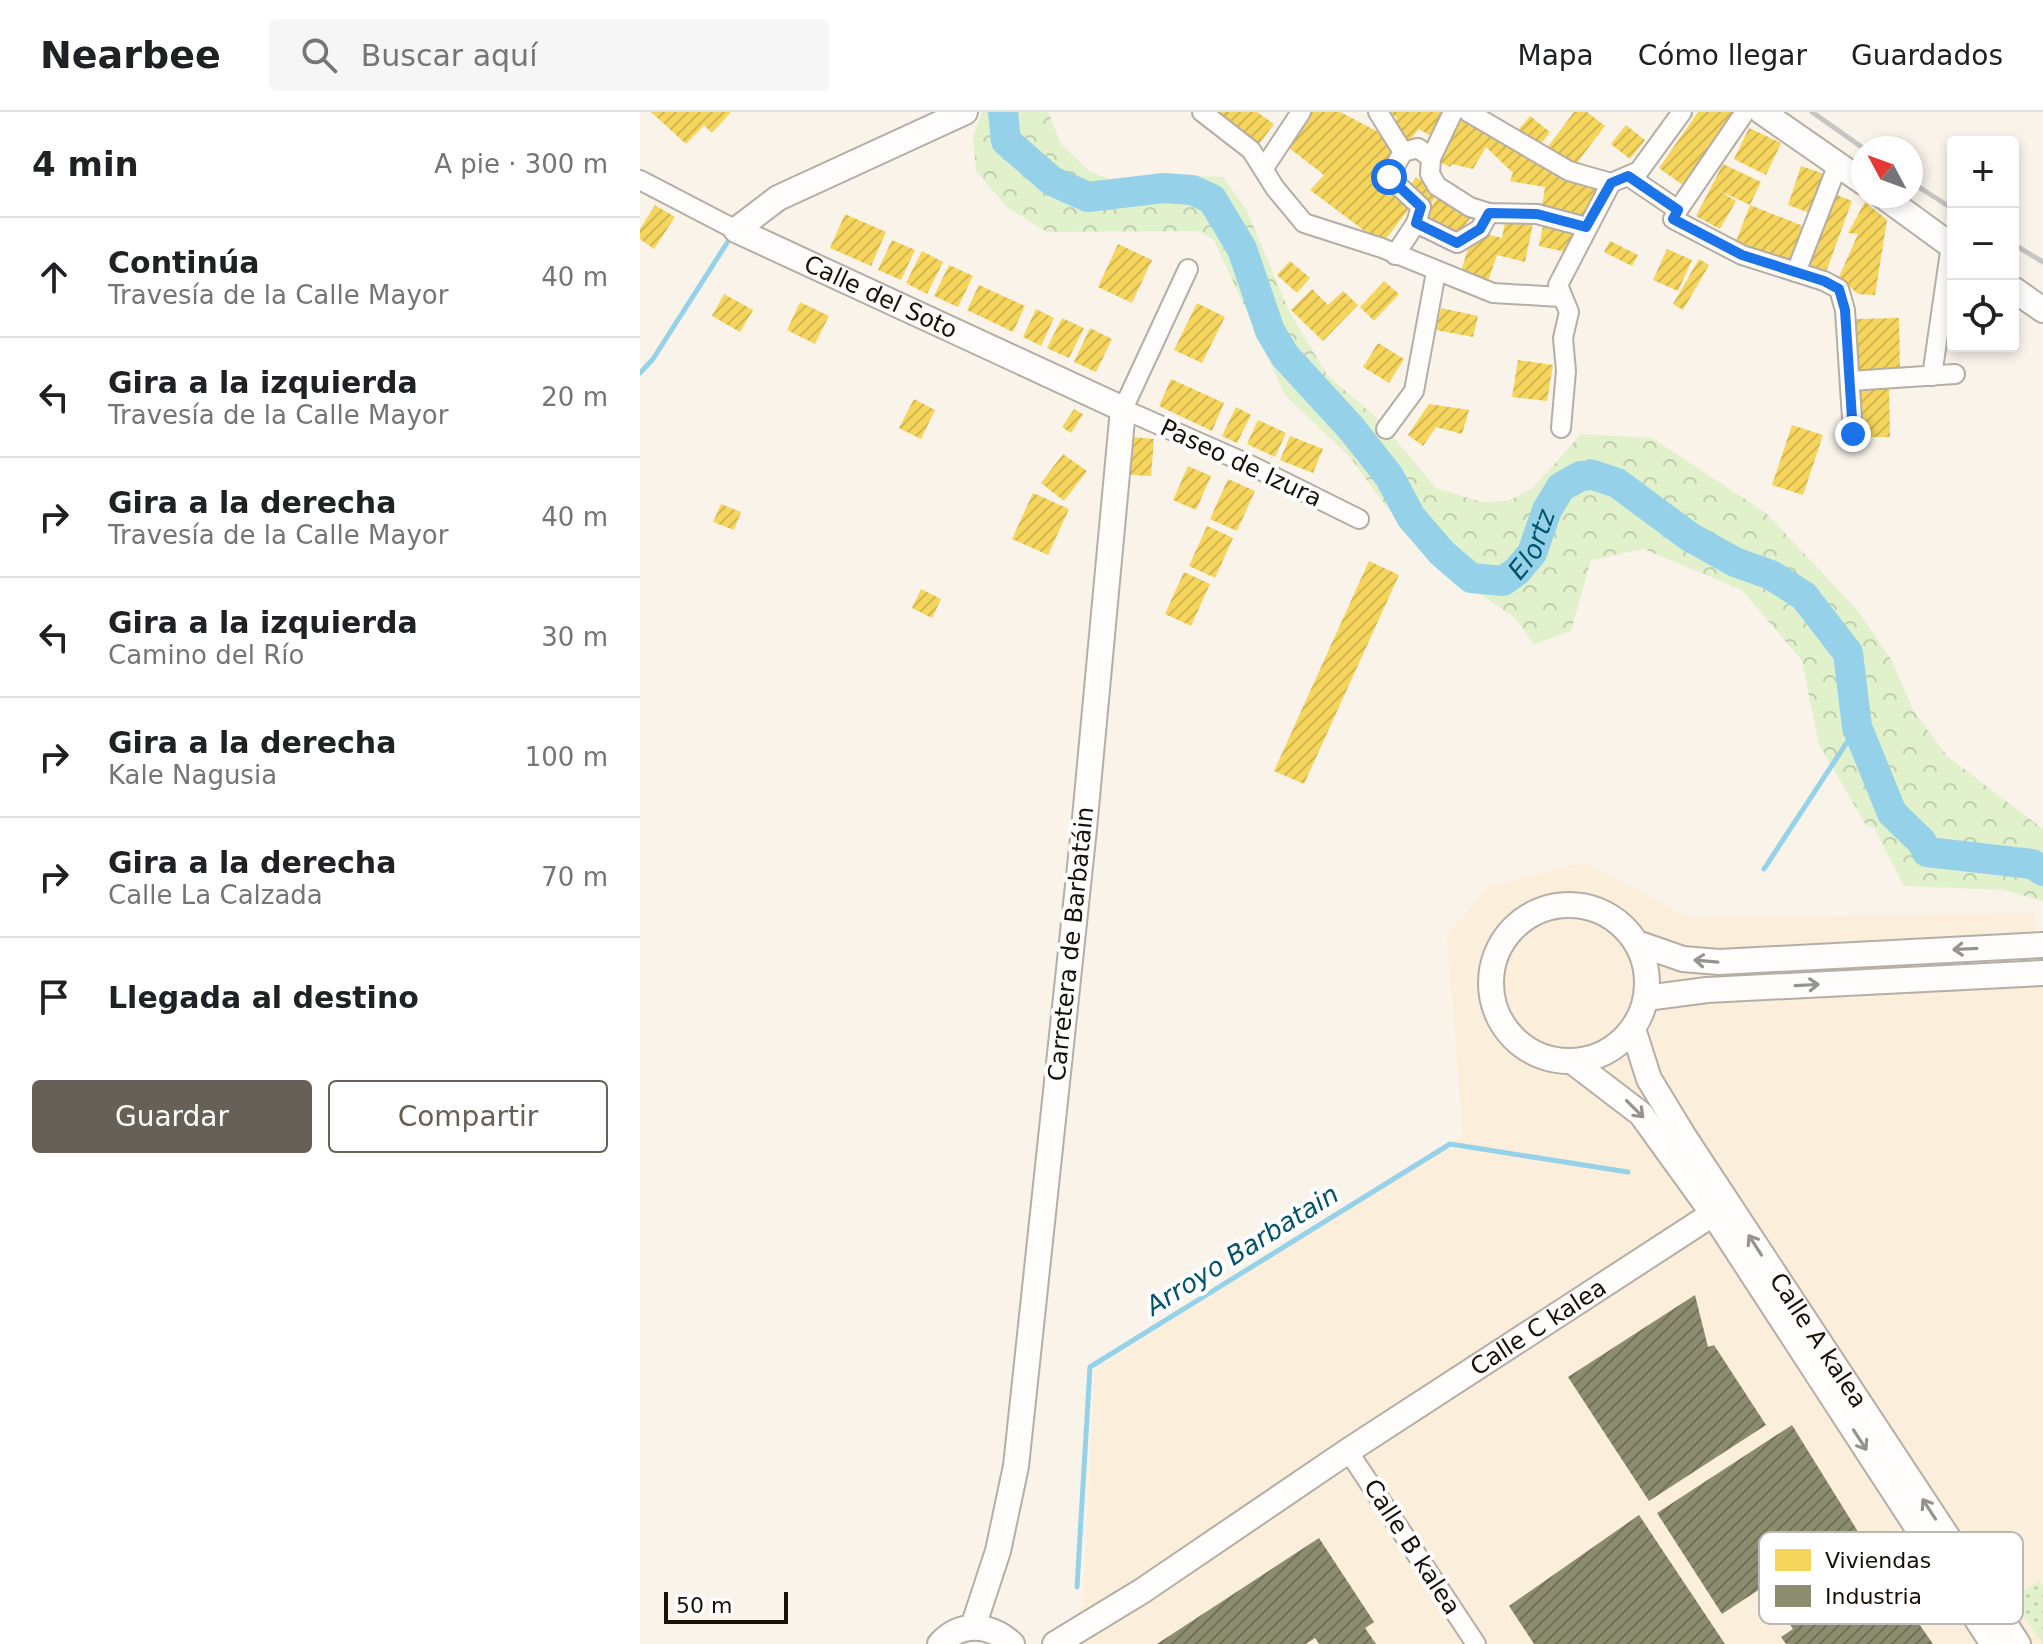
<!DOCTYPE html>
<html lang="es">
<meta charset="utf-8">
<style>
body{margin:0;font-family:"DejaVu Sans",sans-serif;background:#f6f6f6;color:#202124}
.controls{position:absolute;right:24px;top:24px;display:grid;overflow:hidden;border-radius:8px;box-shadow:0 4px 12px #0003}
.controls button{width:72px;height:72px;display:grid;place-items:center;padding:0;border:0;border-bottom:2px solid #e0e0e0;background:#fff;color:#202124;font:40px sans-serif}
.compass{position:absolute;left:1211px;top:24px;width:72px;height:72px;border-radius:50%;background:#fff;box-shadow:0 4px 12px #0003;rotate:311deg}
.scale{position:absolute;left:24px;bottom:20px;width:124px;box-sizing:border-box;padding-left:8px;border:4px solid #171108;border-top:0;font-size:22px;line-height:28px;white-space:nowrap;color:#171108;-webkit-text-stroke:6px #fff;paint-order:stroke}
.stop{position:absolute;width:24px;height:24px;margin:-18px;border:6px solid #1a73e8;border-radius:50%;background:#fff}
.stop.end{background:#1a73e8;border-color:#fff;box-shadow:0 2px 8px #0008}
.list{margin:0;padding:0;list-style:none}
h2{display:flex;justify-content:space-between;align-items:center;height:104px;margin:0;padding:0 32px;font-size:34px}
h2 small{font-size:26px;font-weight:400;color:#757577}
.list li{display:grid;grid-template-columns:52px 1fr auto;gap:24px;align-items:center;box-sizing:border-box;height:120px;padding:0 32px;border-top:2px solid #e0e0e0}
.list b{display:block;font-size:30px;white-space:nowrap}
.list p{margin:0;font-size:26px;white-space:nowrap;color:#757577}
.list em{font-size:26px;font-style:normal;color:#757577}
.actions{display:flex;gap:16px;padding:24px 32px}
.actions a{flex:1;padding:18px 0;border:2px solid #666057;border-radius:8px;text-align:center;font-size:28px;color:#666057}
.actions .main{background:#666057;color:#fff}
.icon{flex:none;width:44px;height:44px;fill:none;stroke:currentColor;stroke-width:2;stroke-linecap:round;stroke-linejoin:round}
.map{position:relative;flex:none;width:1403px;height:1532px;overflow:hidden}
header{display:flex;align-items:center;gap:48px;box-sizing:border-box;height:112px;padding:0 40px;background:#fff;border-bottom:2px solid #e0e0e0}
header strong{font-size:38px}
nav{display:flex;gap:44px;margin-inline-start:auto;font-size:28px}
.search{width:560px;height:72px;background:#f6f6f6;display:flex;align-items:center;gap:20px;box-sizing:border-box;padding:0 28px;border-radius:8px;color:#757577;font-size:30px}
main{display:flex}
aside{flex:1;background:#fff}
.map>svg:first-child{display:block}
.built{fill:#fbeedb}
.green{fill:url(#green-dots)}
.forest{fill:url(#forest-crowns)}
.homes{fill:url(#homes-hatch)}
.industry{fill:url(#industry-hatch)}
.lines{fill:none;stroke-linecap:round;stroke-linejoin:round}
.stream{stroke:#95d2e9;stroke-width:5}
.river{stroke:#95d2e9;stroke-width:30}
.minor-casing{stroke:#b4aea6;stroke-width:22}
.tertiary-casing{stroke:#b4aea6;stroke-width:28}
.minor{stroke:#fefdfc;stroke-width:18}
.tertiary{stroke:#fefdfc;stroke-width:24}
.rail{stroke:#c7c5c3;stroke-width:5}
.oneway{stroke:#96938e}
.route{stroke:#1a73e8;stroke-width:10}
.labels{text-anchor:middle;stroke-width:8;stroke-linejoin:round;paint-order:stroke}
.street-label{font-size:24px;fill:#171108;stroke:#fff}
.water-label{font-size:26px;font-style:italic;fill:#01526b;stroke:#fff}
.key{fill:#fff;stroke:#b9b8b5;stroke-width:2}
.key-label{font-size:22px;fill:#171108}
</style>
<header>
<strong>Nearbee</strong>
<div class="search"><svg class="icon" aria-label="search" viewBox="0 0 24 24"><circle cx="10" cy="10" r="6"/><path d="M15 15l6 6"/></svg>Buscar aquí</div>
<nav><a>Mapa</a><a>Cómo llegar</a><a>Guardados</a></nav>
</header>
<main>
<aside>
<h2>4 min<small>A pie · 300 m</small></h2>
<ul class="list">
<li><svg class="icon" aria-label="ahead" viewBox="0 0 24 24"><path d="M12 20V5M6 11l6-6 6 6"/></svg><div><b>Continúa</b><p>Travesía de la Calle Mayor</p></div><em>40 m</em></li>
<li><svg class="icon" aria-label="left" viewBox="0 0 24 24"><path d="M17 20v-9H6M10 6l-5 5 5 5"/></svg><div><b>Gira a la izquierda</b><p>Travesía de la Calle Mayor</p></div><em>20 m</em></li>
<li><svg class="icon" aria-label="right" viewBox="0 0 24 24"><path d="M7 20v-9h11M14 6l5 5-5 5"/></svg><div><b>Gira a la derecha</b><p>Travesía de la Calle Mayor</p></div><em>40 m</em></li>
<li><svg class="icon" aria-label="left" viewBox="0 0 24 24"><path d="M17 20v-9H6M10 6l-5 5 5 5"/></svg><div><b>Gira a la izquierda</b><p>Camino del Río</p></div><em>30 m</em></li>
<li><svg class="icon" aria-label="right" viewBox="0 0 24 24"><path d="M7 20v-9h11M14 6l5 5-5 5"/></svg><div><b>Gira a la derecha</b><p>Kale Nagusia</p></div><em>100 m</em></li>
<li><svg class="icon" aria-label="right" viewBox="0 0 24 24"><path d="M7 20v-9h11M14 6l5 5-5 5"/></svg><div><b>Gira a la derecha</b><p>Calle La Calzada</p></div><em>70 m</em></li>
<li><svg class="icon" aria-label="arrive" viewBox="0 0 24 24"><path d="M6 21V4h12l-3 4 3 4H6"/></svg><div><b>Llegada al destino</b></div></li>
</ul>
<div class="actions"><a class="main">Guardar</a><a>Compartir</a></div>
</aside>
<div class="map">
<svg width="1403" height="1532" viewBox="0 0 1403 1532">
<defs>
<pattern id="green-dots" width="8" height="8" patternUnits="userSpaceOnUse" patternTransform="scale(2)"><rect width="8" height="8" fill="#e1f1cc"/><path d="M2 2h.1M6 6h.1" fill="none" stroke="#c0ceae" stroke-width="1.8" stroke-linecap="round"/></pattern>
<pattern id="forest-crowns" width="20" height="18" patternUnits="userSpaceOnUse" patternTransform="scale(2)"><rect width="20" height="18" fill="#e1f1cc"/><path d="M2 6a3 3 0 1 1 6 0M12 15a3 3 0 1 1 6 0" fill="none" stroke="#c0ceae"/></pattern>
<pattern id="homes-hatch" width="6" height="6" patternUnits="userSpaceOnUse" patternTransform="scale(2)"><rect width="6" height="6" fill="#f6d55c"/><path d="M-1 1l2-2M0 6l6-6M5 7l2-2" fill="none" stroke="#d2b64e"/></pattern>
<pattern id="industry-hatch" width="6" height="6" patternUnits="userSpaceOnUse" patternTransform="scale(2)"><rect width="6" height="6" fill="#8c8c6e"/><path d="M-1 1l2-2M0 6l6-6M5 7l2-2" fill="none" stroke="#717158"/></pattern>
</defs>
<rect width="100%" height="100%" fill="#f9f3ea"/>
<polygon class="built" points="945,750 1048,805 1394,801 1403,876 1403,1532 421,1532 443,1493 455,1257 823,1023 807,823 848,775"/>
<polygon class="green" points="1399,1469 1403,1474 1403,1532 1372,1487"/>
<polygon class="forest" points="342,0 408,0 421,32 450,60 478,70 526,63 583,65 606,97 649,199 687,263 738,307 796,376 842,390 867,389 892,377 941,322 1012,326 1126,401 1218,499 1252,549 1273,598 1307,644 1403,717 1403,789 1364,778 1264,774 1234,716 1226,713 1179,632 1162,549 1102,478 1004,437 951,448 931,519 894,532 874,505 804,458 745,393 709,344 645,283 574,128 558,119 407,120 368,96 336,59 333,24"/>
<g class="homes">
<polygon points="11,0 91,0 72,21 64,13 46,32"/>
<polygon points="574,0 617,0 634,12 619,32"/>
<polygon points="670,0 700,0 748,25 752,39 736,67 771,94 742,132 670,78 684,63 649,36"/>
<polygon points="749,0 808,0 796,27 779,17 769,29 752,15 757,6"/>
<polygon points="934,0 947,0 965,14 933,56 907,36"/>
<polygon points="1058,0 1095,0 1044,74 1019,56"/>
<polygon points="814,3 866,32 962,76 947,107 902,94 905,75 870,69 873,61 846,35 833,57 812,52 810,55 795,48"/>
<polygon points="890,4 910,20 897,38 874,23"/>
<polygon points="986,13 1005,28 990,47 971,32"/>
<polygon points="1109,16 1141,31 1126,63 1094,47"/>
<polygon points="1083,52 1121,70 1110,93 1080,79 1096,89 1080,117 1056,104"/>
<polygon points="1161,54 1184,62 1170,101 1148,93"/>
<polygon points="776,65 799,80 791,92 768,77"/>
<polygon points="801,81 832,104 815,126 785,103"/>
<polygon points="1192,81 1212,89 1186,160 1165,152"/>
<polygon points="1225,90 1247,108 1235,183 1218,182 1199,165 1218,122 1208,121"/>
<polygon points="15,93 35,105 14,137 0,127 0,117"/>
<polygon points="1110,93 1163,114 1147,153 1095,132"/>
<polygon points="205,102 246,120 231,154 190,136"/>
<polygon points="866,105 893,111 885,150 857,143 847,172 820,163 829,133 842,121 862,126"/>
<polygon points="904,109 936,116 930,141 899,134"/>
<polygon points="252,128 275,138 261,168 238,158"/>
<polygon points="970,129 998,143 992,154 964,140"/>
<polygon points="478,132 512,148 492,191 458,175"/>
<polygon points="1027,137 1052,148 1038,179 1013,168"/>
<polygon points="282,139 303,150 287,182 266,171"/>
<polygon points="1059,147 1069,153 1043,198 1033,192"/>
<polygon points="650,149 670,166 657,181 637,163"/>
<polygon points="309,153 333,164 318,195 294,184"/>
<polygon points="744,169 759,182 734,209 720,195"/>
<polygon points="339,173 385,194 373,220 327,198"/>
<polygon points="672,177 688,193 703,179 718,193 683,229 651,198"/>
<polygon points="84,182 113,198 100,220 72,204"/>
<polygon points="160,190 189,204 175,232 147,218"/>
<polygon points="557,191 585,205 562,251 534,238"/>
<polygon points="801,196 838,204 833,225 796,218"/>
<polygon points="396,197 414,206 401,234 383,225"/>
<polygon points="422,206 444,216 429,246 407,236"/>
<polygon points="1259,206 1260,262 1217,264 1216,207"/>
<polygon points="450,216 472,227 456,260 434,250"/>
<polygon points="738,231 764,247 749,271 723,255"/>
<polygon points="878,248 913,253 907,289 872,285"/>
<polygon points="531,267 584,291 572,319 519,294"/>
<polygon points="1219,277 1249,277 1250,325 1220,325"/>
<polygon points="274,287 295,298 281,327 259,316"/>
<polygon points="789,292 829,298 822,322 796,315 783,334 768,323"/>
<polygon points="596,295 611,303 597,331 582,324"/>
<polygon points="434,297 443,302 431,321 422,315"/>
<polygon points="618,308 646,321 635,345 607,332"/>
<polygon points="1152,313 1183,323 1163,383 1132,373"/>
<polygon points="650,324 683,337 673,361 640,348"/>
<polygon points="492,325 514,327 511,364 490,363"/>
<polygon points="423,342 447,359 424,389 401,371"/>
<polygon points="548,354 571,364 556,398 533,388"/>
<polygon points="588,367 615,379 597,419 570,407"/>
<polygon points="393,381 429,397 408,443 372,427"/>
<polygon points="81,392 101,400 94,418 73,410"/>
<polygon points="567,414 593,426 575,466 549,454"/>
<polygon points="729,449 759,463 664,672 634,659"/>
<polygon points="544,460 570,472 551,514 525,502"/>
<polygon points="281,477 301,487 292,506 272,496"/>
</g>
<g class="industry">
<polygon points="1055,1183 1068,1235 1074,1233 1126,1313 1009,1389 928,1265"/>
<polygon points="1152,1313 1243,1460 1293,1532 1146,1532 1141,1525 1153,1517 1126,1473 1082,1502 1017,1401"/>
<polygon points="999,1403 1085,1532 894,1532 869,1494"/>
<polygon points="679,1426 734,1510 725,1516 736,1532 679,1532 675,1526 666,1532 517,1532"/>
</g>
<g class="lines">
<g class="stream">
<polyline points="0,261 13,247 87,131"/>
<polyline points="1124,757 1217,615"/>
<polyline points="437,1475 450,1255 810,1032 988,1060"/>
</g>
<path class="river" id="s1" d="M 363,0 L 366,29 L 412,69 L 448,85 L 524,76 L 552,78 L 572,87 L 602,137 L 630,219 L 645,244 L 711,316 L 749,364 L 771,405 L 802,441 L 831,466 L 863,469 L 877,459 L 892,441 L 907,398 L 921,375 L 941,364 L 953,363 L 977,371 L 1050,425 L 1095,450 L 1131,463 L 1164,484 L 1208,541 L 1217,615 L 1252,701 L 1282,730 L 1287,740 L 1392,752 L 1403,759"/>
<g class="minor-casing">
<g id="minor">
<polyline points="562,0 611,38 635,76 664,111 742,136 853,181 920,185"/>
<polyline points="738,0 763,40"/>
<polyline points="813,0 791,46 790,62 797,74 830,95 849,101 897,102 946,115"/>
<polyline points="828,0 929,59 971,71"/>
<polyline points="624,56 661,0"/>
<polyline points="988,64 1038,98 1033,107 1102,143 1184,169 1199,177 1205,198 1213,322"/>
<polyline points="0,68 96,118"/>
<polyline points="1038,98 1105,0"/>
<polyline points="776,111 817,131 840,117 849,101"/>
<polyline points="755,143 776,111 781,95 749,65 763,40 778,36 791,46"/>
<polyline points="548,157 483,297 608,352 719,407"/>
<polyline points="1156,160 1198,52"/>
<polyline points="1292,264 1311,133"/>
<polyline points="1210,269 1315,262"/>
<polyline points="921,316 926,259 923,226 929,200 918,173 971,71 999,59 1042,0"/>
<polyline points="746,317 774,279 796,160"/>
<polyline points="708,1339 836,1532"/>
</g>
</g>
<g class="tertiary-casing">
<g id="tertiary">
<path id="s2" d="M 325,0 L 138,86 L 96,118 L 483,297 L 444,717 L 376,1354 L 358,1439 L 333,1515"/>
<polyline points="1122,0 1223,70"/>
<polyline points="1243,84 1313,135"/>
<polyline points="1373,177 1403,198"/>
<circle cx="929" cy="871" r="78"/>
<polyline points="997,831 1043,847 1079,850 1403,833"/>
<polyline points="1006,886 1067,878 1403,861"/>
<path id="s3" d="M 993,917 L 1009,967 L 1043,1023 L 1378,1532"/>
<polyline points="933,950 1001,1002 1074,1103 1353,1532"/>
<path d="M 300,1532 C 321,1509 351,1512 372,1532"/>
<path id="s4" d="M 415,1532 L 502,1479 L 708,1339 L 1088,1092"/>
</g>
</g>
<use href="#minor" class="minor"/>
<use href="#tertiary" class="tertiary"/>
<g class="rail">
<polyline points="1172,0 1223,36"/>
<polyline points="1271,70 1313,97"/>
<polyline points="1373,132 1403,150"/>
</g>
</g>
<defs><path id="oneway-shaft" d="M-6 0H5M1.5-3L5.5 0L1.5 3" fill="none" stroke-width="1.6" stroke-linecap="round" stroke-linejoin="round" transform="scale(2)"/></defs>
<g class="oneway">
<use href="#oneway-shaft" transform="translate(1325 837) rotate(177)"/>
<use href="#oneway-shaft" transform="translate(1066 849) rotate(-175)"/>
<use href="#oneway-shaft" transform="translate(1167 873) rotate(-3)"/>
<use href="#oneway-shaft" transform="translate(995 997) rotate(45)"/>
<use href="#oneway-shaft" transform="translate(1115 1133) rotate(-123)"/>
<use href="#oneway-shaft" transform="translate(1220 1328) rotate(57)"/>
<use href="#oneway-shaft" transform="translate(1289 1397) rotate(-123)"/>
</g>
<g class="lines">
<polyline class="route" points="749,65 781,95 776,111 817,131 840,117 849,101 897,102 946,115 971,71 988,64 1038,98 1033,107 1102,143 1184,169 1199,177 1205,198 1213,322"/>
</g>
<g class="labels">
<g class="street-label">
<text dy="8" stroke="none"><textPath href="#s2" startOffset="418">Calle del Soto</textPath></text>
<text transform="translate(601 351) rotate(25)" y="8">Paseo de Izura</text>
<text transform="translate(431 832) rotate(-84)" y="8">Carretera de Barbatáin</text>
<text dy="8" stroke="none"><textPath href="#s4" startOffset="578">Calle C kalea</textPath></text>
<text dy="8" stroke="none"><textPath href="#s3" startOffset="364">Calle A kalea</textPath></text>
<text transform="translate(772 1435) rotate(57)" y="8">Calle B kalea</text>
</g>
<g class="water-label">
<text dy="9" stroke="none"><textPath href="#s1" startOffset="802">Elortz</textPath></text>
<text transform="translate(602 1138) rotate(-32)" y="9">Arroyo Barbatain</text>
</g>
</g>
<rect x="1119" y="1420" width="264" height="92" rx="12" class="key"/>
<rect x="1135" y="1437" width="36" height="22" fill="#f6d55c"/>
<rect x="1135" y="1473" width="36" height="22" fill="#8c8c6e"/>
<g class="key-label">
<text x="1185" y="1456">Viviendas</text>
<text x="1185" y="1492">Industria</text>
</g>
</svg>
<div class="controls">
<button>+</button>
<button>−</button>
<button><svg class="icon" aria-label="locate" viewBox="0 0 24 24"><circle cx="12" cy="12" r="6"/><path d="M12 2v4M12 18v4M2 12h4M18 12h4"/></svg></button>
</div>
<svg class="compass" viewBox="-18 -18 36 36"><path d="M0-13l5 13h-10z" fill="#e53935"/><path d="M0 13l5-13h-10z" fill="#757577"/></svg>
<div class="scale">50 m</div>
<div class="stop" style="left:749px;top:65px"></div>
<div class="stop end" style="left:1213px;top:322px"></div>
</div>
</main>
